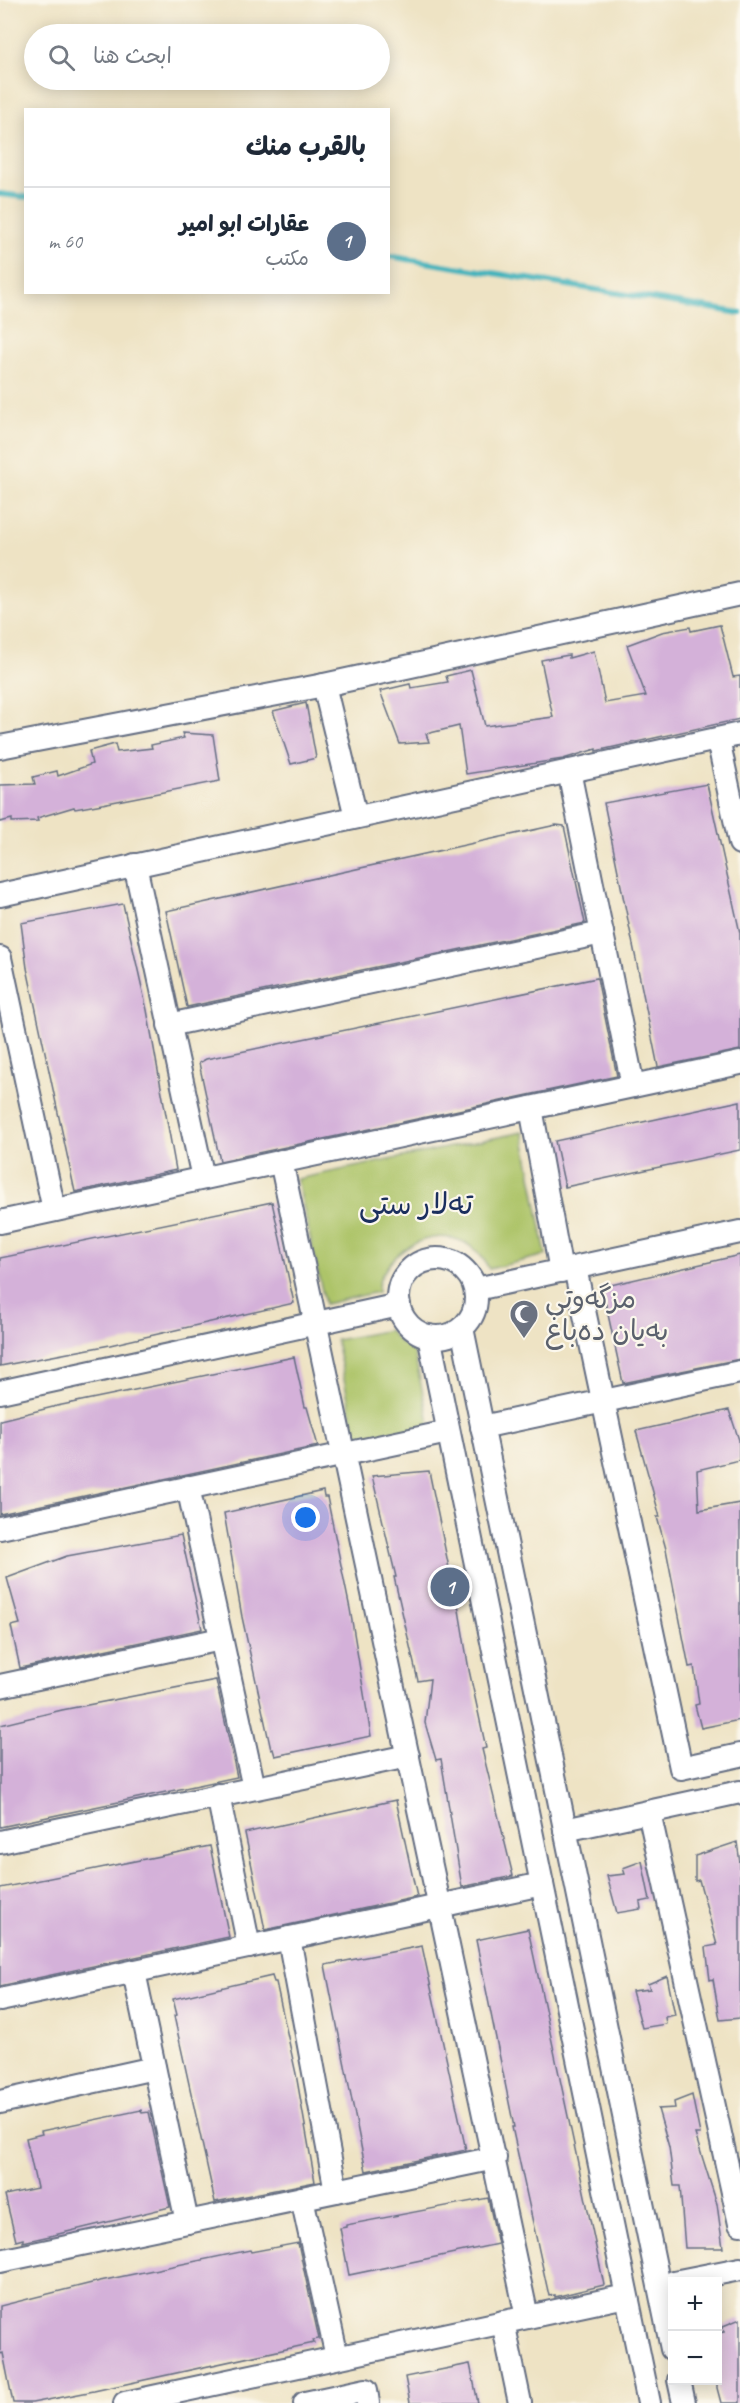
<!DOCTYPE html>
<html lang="ar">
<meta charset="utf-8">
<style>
body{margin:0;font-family:Caveat,"Playpen Sans Arabic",sans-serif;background:#f2f2f3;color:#1f2937;direction:rtl}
.controls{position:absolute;right:18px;bottom:18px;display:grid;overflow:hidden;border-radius:0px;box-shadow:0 3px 15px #0003}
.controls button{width:54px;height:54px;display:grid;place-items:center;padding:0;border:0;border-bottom:2px solid #e0e1e3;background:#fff;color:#1f2937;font:30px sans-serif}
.you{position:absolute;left:306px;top:1518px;width:21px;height:21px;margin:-15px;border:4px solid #fff;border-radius:50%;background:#1a73e8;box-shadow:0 0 0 9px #1a73e833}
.badge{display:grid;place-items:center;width:39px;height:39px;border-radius:50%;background:#b45309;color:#fff;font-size:20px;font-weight:700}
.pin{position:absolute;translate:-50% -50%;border:3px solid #fff;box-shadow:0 2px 6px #0006}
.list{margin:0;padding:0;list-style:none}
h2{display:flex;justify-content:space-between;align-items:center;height:78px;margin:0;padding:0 24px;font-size:26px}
h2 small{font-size:20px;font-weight:400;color:#747a83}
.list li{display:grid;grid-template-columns:39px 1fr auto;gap:18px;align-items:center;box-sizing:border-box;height:108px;padding:0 24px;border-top:2px solid #e0e1e3}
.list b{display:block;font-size:22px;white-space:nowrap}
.list p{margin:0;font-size:20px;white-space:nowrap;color:#747a83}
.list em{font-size:20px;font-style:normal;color:#747a83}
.icon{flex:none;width:33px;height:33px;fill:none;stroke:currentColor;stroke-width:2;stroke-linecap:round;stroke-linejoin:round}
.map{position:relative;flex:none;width:740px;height:2403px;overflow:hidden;direction:ltr}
.search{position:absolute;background:#fff;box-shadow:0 3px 15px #0003;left:24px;top:24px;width:366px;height:66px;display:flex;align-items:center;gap:15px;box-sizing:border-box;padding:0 21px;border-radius:33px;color:#747a83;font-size:22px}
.panel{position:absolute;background:#fff;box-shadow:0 3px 15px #0003;left:24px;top:108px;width:366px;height:186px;border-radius:0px;direction:rtl}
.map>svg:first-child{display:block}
.green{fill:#adc469;stroke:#647a64;stroke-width:1.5}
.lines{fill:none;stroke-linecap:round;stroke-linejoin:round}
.stream{stroke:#43b3bc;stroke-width:6}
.building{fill:#d4b1d9}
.minor-casing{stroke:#656e82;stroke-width:26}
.minor{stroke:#fff;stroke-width:22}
.labels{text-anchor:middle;stroke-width:4.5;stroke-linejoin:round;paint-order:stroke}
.worship-label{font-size:28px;fill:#5b616d;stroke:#fbf7ec;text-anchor:start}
.neighbourhood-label{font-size:30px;fill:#1b2f5e;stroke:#fbf7ec}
</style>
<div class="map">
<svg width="740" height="2403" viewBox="0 0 740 2403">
<rect width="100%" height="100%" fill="#fbf7ec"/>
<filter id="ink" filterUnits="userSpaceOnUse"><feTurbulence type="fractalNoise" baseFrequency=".0167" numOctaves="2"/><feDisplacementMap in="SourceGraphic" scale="12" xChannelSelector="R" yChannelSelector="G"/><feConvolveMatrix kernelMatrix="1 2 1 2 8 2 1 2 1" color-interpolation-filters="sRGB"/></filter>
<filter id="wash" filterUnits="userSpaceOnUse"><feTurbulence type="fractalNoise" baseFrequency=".008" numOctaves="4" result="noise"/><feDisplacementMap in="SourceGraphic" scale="24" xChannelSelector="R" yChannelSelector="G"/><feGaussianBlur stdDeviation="1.35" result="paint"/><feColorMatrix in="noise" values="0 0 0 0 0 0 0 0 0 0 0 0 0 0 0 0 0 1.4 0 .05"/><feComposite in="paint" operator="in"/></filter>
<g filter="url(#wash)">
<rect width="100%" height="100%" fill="#eee3c4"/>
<g class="green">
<path d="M 523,1132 L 546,1255 L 489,1269 C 468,1224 413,1230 387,1267 C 381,1276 377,1282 378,1292 L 325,1304 L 297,1179 Z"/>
<polygon points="389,1330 398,1341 414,1352 430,1427 357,1442 336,1340"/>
</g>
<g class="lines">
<g class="stream">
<polyline points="0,194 26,197"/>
<polyline points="388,256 740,313"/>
</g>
</g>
<g id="blocks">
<g class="building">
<polygon points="720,625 733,677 740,676 740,719 596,751 596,749 563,759 466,774 459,726 426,734 429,742 400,744 380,691 410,684 411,688 448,682 446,676 471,670 485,726 553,717 541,660 569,655 569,658 594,651 605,703 646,696 627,645 662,632 690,627 691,631"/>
<polygon points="306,703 316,758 291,764 273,711"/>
<polygon points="182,733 213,735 220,781 97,805 75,809 74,807 37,818 38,821 12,822 12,819 0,822 0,785 35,784 33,777 57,771 58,776 92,764 89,751 115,744 117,752 152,748 151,745 184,738"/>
<polygon points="707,784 740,933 740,1050 658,1067 604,803"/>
<polygon points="556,825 564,826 585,923 187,1007 166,911"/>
<polygon points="123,904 147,1010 176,1170 75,1192 27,968 21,923"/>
<polygon points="597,978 617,1076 220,1161 199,1063 206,1059"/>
<polygon points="740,1101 740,1150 565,1187 555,1141"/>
<polygon points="272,1202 294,1303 110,1345 0,1366 0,1258"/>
<polygon points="740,1255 740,1359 623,1383 602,1287"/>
<polygon points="294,1357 305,1407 307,1407 318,1446 0,1514 0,1420 57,1406"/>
<polygon points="729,1410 739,1440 739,1460 697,1470 699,1510 740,1503 740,1720 701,1728 695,1705 699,1704 694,1666 689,1667 666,1549 657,1517 660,1517 636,1431"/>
<polygon points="429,1471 449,1568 452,1568 469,1670 486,1748 482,1749 513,1876 462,1887 441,1759 436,1760 425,1723 430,1679 418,1681 394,1577 396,1577 372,1476"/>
<polygon points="323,1491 324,1497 327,1497 350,1609 371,1736 275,1756 273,1749 271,1750 242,1617 224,1513"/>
<polygon points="181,1535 202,1629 20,1668 11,1626 20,1624 7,1578 67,1556"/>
<polygon points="216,1680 237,1777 0,1827 0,1725 62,1710"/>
<polygon points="396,1800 417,1897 265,1930 245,1833"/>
<polygon points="737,1842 740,1863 740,2018 720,2020 713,1979 710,1980 706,1947 717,1945 699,1880 695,1881 695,1856"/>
<polygon points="210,1846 229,1937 0,1986 0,1888"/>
<polygon points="642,1861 650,1900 640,1902 641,1909 617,1913 607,1876 625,1874 623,1868"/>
<polygon points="528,1929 604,2285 555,2297 555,2295 549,2296 512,2127 514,2127 476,1940"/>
<polygon points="422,1946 466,2150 366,2171 325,1965"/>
<polygon points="272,1976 274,1982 276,1982 296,2074 315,2182 215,2202 174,2016 177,2015 173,1999"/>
<polygon points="667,1976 675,2015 665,2017 666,2024 642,2028 632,1991 650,1989 648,1984"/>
<polygon points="692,2095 700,2134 695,2134 717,2204 723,2248 685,2248 680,2186 674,2186 669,2147 658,2109 675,2108 674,2102"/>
<polygon points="141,2110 142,2113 149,2112 170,2207 50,2236 23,2242 23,2239 16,2241 5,2195 37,2188 26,2138 42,2134 41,2131"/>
<polygon points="488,2198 498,2244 349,2275 340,2228 346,2227 346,2225"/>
<polygon points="298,2243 319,2339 313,2340 314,2343 94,2391 32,2403 13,2403 3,2353 0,2354 0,2306 100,2281 250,2250 251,2252"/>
<polygon points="740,2319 740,2403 721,2403 717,2388 717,2333 724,2332 723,2326"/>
<polygon points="470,2364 478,2403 410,2403 405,2377"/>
</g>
</g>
</g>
<g filter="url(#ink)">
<use href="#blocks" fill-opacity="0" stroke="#656e82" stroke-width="1.5"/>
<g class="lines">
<g class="minor-casing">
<g id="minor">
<polyline points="324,685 356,817"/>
<polyline points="718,739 740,843"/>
<polyline points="0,747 324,685 740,594"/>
<polyline points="569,771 633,1086"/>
<polyline points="135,865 203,1178"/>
<polyline points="0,895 740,734"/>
<polyline points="0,958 54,1210"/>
<polyline points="169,1025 602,933"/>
<polyline points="531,1108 561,1271"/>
<polyline points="281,1161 527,2317"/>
<polyline points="0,1222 740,1063"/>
<circle cx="437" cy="1298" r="39"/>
<polyline points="575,1268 681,1768 740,1755"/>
<polyline points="476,1289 740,1232"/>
<polyline points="462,1328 672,2349"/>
<polyline points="429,1336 649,2403"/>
<polyline points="0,1392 399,1305"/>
<polyline points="482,1427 740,1372"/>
<polyline points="188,1487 254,1788"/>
<polyline points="0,1528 448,1432"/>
<polyline points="0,1686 221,1639"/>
<polyline points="218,1795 249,1947"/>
<polyline points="649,1812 740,2224"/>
<polyline points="565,1830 740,1792"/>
<polyline points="0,1842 408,1756"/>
<polyline points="289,1938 336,2191"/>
<polyline points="134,1972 187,2222"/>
<polyline points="0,2000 542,1884"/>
<polyline points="0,2102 154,2068"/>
<polyline points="302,2198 337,2357"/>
<polyline points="0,2261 495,2158"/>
<polyline points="674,2282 740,2269"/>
<polyline points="503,2322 520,2403"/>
<polyline points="679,2380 684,2403"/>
<polyline points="125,2403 626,2296"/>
<polyline points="305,2403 366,2390 368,2403"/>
</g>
</g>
<use href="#minor" class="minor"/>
</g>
</g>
<defs>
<g id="mosque-pin" transform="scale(1.5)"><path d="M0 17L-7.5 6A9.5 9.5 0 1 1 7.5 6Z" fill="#6b7280" stroke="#fbf7ec"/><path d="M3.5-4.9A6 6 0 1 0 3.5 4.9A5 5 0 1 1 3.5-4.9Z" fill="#fff"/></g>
</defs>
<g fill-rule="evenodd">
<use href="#mosque-pin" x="524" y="1314"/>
</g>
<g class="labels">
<g class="worship-label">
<text x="545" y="1308">مزگەوتی<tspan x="545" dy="32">بەیان دەباغ</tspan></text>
</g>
<g class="neighbourhood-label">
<text x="416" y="1214">ته‌لار ستی</text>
</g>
</g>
</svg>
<div class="controls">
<button>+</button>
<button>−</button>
</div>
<div class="you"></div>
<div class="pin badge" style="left:450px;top:1587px;background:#5c6f8a">1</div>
<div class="search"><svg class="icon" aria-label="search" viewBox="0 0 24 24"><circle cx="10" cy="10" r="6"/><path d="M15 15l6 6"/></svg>ابحث هنا</div>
<section class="panel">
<h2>بالقرب منك<small></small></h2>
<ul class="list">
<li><span class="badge" style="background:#5c6f8a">1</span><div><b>عقارات ابو امير</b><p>مكتب</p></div><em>60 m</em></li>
</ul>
</section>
</div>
